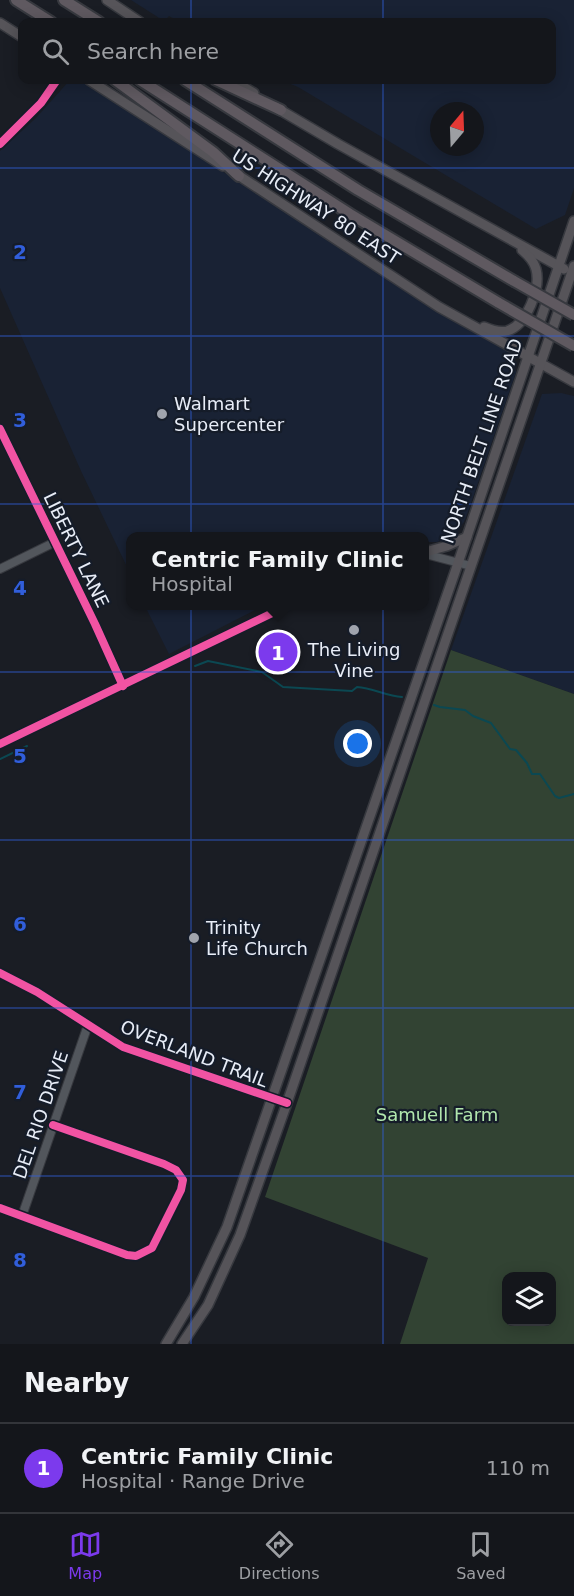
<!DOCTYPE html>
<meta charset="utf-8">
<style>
body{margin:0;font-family:"DejaVu Sans",sans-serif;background:#212328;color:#f1f3f6}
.controls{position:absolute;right:18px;bottom:18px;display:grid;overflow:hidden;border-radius:12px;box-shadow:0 3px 15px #0003}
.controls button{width:54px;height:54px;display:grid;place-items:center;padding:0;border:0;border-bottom:2px solid #33353a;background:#14161b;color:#f1f3f6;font:30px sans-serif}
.compass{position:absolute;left:430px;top:102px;width:54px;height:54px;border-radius:50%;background:#14161b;box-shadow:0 3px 15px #0003;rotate:19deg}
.you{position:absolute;left:358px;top:744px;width:21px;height:21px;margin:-15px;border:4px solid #fff;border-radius:50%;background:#1a73e8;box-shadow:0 0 0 9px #1a73e833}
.badge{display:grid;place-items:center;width:39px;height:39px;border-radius:50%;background:#7c3aed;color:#fff;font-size:20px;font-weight:700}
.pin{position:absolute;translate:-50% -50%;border:3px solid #fff;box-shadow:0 2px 6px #0006}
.popup{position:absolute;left:126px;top:532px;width:303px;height:78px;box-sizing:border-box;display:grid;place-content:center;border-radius:12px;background:#14161b;filter:drop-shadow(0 2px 4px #0005);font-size:20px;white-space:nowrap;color:#9d9fa3}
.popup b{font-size:22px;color:#f1f3f6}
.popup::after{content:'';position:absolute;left:50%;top:100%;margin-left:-12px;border:12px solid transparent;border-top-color:#14161b}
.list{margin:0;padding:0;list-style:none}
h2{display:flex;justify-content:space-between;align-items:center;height:78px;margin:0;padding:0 24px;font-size:26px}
h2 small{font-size:20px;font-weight:400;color:#9d9fa3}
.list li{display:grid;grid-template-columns:39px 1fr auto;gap:18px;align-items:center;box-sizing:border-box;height:90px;padding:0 24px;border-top:2px solid #33353a}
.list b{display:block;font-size:22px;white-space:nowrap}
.list p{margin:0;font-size:20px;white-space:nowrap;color:#9d9fa3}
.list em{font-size:20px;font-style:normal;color:#9d9fa3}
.icon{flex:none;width:33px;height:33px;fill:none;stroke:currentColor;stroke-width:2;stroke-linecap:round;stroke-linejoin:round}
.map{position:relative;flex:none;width:574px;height:1344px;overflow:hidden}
.search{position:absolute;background:#14161b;box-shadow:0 3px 15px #0003;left:18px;right:18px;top:18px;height:66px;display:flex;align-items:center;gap:15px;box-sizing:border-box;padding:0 21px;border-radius:12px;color:#9d9fa3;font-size:22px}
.sheet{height:168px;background:#14161b}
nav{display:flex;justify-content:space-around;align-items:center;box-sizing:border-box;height:84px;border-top:2px solid #33353a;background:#14161b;font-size:16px;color:#9d9fa3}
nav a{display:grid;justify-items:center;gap:3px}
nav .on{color:#7c3aed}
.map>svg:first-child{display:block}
.built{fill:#192234;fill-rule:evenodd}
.green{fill:#324333;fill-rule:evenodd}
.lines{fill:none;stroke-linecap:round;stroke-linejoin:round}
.stream{stroke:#0b4852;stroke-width:2}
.minor-casing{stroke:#37393f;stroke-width:10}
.major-casing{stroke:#37393f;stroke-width:12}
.highway-casing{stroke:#37393f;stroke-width:14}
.minor{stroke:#52565c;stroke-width:8}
.major{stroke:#565459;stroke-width:9}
.highway{stroke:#5f5960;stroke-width:10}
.highway-bridge-casing{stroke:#37393f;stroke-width:14;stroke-linecap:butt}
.highway-bridge{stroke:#5f5960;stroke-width:10}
.cycleway-casing{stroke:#151c29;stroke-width:11}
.cycleway{stroke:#f153a3;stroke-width:8}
.grid{fill:none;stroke:#315edb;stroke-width:1.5;stroke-opacity:0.55}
.poi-dot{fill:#a0a4ad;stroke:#151c29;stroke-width:2}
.labels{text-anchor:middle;stroke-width:4.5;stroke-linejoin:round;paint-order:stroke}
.street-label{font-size:18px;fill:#e8edf7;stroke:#151c29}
.poi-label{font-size:18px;fill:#e8edf7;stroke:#151c29;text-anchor:start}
.park-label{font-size:18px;fill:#b1e6ad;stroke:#151c29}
.grid-label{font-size:20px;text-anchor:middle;font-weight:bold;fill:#315edb;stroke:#151c29;stroke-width:4.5;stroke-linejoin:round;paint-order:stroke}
</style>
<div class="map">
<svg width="574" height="1344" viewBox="0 0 574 1344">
<rect width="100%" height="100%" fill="#1a1d24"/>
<g class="built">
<path d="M 131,0 L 574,0 L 574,188 L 565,215 L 536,229 L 298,87 L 281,80 L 552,80 L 552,22 L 180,22 L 169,16 L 164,21 ZM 439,111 L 475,111 L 475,147 L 439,147 Z"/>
<polygon points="70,80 80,80 385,276 510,352 516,372 468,512 464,522 457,532 448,538 437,542 425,542 425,536 131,536 131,575 81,471 0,288 0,151 36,118"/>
<polygon points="561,393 574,396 574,694 451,650 542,394"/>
<polygon points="145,606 263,606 169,654"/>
</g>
<path class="green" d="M 451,650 L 574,694 L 574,1344 L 400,1344 L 428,1258 L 265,1197 ZM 506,1276 L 552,1276 L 552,1322 L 506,1322 Z"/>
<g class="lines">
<g class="stream">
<path d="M 195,666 L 208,661 L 262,672 L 283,687 L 352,691 L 357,687 C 373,688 386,696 402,697"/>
<polyline points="434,705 440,707 465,710 473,716 491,723 510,749 516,750 527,763 532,774 540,774 555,796 559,798 574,794"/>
<polyline points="0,759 27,746"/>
</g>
<g class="minor-casing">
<g id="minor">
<polyline points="0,144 41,103 57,80"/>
<polyline points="0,429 95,624 123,686"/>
<polyline points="425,554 471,566"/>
<polyline points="0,569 55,542"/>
<polyline points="0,744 287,606"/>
<polyline points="0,973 37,992 123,1047 287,1103"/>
<polyline points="0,1208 127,1255 136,1256 152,1248 181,1190 183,1180 176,1170 164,1164 53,1125"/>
<polyline points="22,1216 88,1025"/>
</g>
</g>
<g class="major-casing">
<g id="major">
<polyline points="107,0 140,22"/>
<polyline points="0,23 22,37"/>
<polyline points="89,80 223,166"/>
<polyline points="232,80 254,93"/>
<polyline points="275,107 338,144 564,269"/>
<polyline points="235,173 439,307 574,382"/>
<path d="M 484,327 C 491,330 499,333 507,331 C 527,325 541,288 536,269 C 534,262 528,255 522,250"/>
<polyline points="425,552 447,546 467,537"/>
<polyline points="166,1344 194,1297 227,1227 455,572 574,221"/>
<polyline points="182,1344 208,1305 240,1235 287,1103 574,266"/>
</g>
</g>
<g class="highway-casing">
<g id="highway">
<polyline points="16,0 51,22"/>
<polyline points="64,0 99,22"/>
<polyline points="115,80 213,152 239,176"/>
<polyline points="140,80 350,214 499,303"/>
<polyline points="185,80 358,190 514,281"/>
<polyline points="216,80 281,110"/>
</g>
</g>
<use href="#minor" class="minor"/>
<use href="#major" class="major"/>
<use href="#highway" class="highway"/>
<g class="highway-bridge-casing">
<g id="highway-bridge">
<polyline points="514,281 574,315"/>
<polyline points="499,303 574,346"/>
</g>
</g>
<use href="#highway-bridge" class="highway-bridge"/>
<g class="cycleway-casing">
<g id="cycleway">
<polyline points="0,144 41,103 57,80"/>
<polyline points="0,429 95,624 123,686"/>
<polyline points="0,744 287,606"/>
<polyline points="0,973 37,992 123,1047 287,1103"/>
<polyline points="0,1208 127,1255 136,1256 152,1248 181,1190 183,1180 176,1170 164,1164 53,1125"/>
</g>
</g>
<use href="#cycleway" class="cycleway"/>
</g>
<path class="grid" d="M 191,0 L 191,22M 383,0 L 383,22M 191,80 L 191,1344M 383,80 L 383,1344M 0,168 L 574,168M 0,336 L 574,336M 0,504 L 574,504M 0,672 L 574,672M 0,840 L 574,840M 0,1008 L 574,1008M 0,1176 L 574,1176"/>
<g class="poi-dot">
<circle cx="162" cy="414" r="6"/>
<circle cx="354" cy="630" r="6"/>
<circle cx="194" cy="938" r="6"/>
</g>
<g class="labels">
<g class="street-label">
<text transform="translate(316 207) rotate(33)" y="6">US HIGHWAY 80 EAST</text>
<text transform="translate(482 441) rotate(-71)" y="6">NORTH BELT LINE ROAD</text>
<text transform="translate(76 550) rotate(64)" y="6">LIBERTY LANE</text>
<text transform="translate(194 1054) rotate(21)" y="6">OVERLAND TRAIL</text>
<text transform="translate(41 1115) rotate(-71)" y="6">DEL RIO DRIVE</text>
</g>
<g class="poi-label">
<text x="174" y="410">Walmart<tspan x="174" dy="21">Supercenter</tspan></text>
<text x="354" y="656" text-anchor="middle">The Living<tspan x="354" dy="21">Vine</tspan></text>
<text x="206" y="934">Trinity<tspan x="206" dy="21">Life Church</tspan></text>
</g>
<g class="park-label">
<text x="437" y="1121">Samuell Farm</text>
</g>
</g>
<g class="grid-label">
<text x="20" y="259">2</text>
<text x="20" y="427">3</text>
<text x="20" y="595">4</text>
<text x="20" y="763">5</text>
<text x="20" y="931">6</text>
<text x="20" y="1099">7</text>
<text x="20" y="1267">8</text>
</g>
</svg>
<div class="controls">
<button><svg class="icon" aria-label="layers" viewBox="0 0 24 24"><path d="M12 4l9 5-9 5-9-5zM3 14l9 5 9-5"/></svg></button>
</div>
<svg class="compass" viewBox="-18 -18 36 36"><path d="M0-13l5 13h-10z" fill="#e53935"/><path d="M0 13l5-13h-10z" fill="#9d9fa3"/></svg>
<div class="you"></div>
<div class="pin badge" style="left:278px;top:652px">1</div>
<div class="popup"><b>Centric Family Clinic</b>Hospital</div>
<div class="search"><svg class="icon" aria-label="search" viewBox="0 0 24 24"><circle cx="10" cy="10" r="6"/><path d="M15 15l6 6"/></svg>Search here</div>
</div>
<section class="sheet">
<h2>Nearby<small></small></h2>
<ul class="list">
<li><span class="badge">1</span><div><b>Centric Family Clinic</b><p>Hospital · Range Drive</p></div><em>110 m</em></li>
</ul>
</section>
<nav>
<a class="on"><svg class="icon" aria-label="map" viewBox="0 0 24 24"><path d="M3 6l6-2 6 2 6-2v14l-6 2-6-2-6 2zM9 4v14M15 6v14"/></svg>Map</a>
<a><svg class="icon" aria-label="directions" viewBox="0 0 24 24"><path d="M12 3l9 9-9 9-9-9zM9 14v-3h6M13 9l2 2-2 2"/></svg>Directions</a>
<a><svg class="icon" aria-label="saved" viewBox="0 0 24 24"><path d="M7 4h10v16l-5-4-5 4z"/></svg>Saved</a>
</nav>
